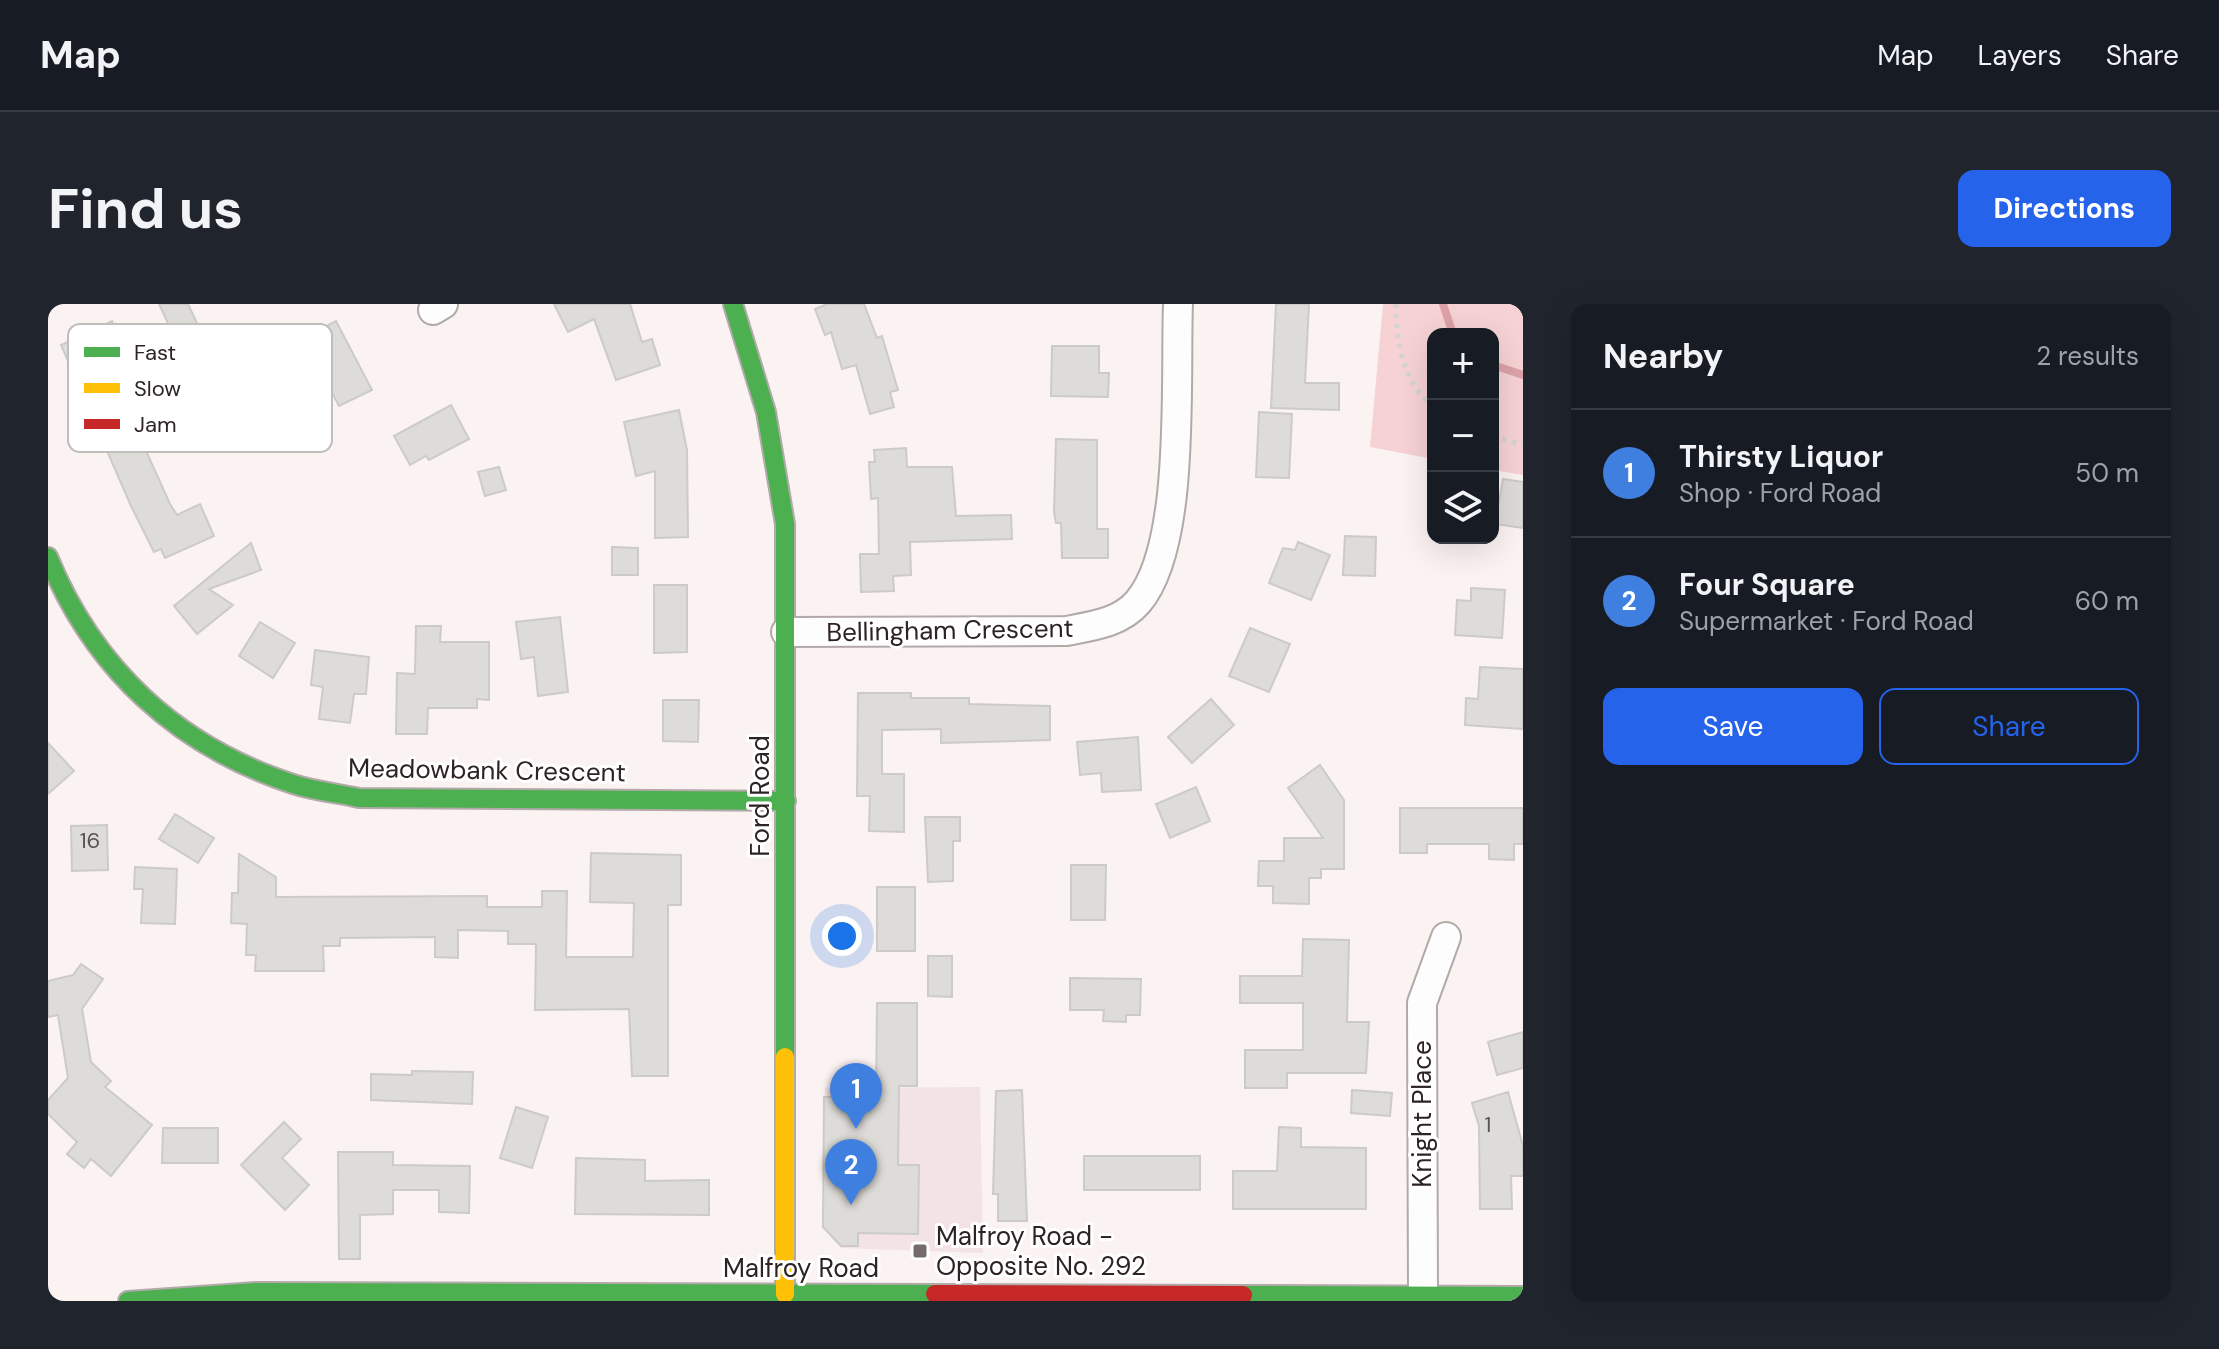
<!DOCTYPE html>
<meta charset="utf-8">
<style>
body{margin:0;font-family:"DM Sans",sans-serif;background:#20242c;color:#f1f3f6}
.controls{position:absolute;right:24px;top:24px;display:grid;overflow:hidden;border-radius:16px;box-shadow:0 8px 32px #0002}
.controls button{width:72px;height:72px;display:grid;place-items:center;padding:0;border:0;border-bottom:2px solid #363941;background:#171b24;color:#f1f3f6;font:40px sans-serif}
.you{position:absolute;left:794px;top:632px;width:28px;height:28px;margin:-20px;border:6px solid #fff;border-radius:50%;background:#1a73e8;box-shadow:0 0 0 12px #1a73e833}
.badge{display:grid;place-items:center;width:52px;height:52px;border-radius:50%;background:#2563eb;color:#fff;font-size:26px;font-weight:700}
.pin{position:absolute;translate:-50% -66px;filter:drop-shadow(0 2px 4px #0008)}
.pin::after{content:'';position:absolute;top:42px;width:28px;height:24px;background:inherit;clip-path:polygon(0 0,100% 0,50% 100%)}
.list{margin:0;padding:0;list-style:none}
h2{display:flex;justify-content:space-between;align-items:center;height:104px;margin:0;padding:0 32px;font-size:34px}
h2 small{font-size:26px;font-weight:400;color:#9ea1a6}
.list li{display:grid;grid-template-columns:52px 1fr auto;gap:24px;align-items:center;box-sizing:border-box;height:128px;padding:0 32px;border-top:2px solid #363941}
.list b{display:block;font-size:30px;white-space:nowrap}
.list p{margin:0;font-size:26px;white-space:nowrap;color:#9ea1a6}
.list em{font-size:26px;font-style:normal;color:#9ea1a6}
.actions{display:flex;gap:16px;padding:24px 32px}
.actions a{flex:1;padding:18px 0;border:2px solid #2563eb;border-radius:16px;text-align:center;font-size:28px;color:#2563eb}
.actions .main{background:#2563eb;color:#fff}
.icon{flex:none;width:44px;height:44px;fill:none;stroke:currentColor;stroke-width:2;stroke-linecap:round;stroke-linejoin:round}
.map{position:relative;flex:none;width:1475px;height:997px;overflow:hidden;border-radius:16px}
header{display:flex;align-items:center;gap:48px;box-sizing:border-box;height:112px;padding:0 40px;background:#171b24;border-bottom:2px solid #363941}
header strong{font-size:38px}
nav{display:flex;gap:44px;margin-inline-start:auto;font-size:28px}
.intro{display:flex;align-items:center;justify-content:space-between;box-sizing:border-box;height:192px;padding:0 48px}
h1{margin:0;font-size:56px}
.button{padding:20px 36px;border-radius:16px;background:#2563eb;color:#fff;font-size:28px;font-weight:700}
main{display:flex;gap:48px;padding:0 48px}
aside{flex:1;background:#171b24;border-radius:16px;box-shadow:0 8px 32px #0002}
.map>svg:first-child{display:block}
.built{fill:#f4e3e4}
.green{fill:#f6d2d4}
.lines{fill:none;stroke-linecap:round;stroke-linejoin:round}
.stream{stroke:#dca2a7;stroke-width:8}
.building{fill:#dddcd8;stroke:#cccbc8;stroke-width:2}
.street-casing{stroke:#b2a9a9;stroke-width:32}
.fast-casing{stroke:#b2a9a9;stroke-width:22}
.slow-casing{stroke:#b2a9a9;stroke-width:22}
.jam-casing{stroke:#b2a9a9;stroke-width:22}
.path{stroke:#d5d2d2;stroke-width:5;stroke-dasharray:4 6;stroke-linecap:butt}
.street{stroke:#fefdfd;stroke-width:28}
.fast{stroke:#4caf50;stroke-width:18}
.slow{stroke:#ffc107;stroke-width:18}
.jam{stroke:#c62828;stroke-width:18}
.poi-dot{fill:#756b6c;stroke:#fff;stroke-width:3}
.labels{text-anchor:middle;stroke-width:6;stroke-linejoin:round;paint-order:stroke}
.number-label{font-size:22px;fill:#5a5252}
.street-label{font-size:26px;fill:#2d2324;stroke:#fff}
.poi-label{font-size:26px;fill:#2d2324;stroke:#fff;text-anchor:start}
.key{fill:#fff;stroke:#c0bdbd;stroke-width:2}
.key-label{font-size:22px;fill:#2d2324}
</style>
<header>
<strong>Map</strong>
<nav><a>Map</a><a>Layers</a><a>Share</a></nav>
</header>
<div class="intro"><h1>Find us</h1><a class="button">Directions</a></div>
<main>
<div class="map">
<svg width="1475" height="997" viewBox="0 0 1475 997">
<rect width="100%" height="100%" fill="#fbf2f2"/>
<polygon class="built" points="932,783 935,949 793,944 775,923 777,784"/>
<polygon class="green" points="1335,0 1475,0 1475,171 1445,166 1445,30 1385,30 1385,155 1322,143"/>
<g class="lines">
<g class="stream">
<polyline points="1395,0 1405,30"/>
<polyline points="1445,61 1475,71"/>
</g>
</g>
<g class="building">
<polygon points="111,0 140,0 156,34 132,45"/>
<polygon points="506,0 582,0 594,38 604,35 612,61 568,76 546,15 520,28"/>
<polygon points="779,0 816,0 829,34 834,32 850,86 842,88 846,103 822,110 808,61 794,65 783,28 777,31 767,5"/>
<polygon points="1228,0 1261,0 1257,79 1291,79 1291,106 1223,104"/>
<polygon points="64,17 78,48 58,58 122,200 129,211 152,200 166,232 117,254 113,245 106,248 83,202 13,41"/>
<polygon points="288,17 324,86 291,102 255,34"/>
<polygon points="1004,42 1051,42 1051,69 1061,69 1060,93 1003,92"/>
<polygon points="403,101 421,135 381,156 378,152 362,161 346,132"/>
<polygon points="631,106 639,146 640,233 607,234 607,167 588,172 576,118"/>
<polygon points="1211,108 1244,110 1241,174 1208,173"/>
<polygon points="1008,135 1049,136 1049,225 1060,225 1060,254 1014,254 1013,219 1008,219 1006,208"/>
<polygon points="858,144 859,163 904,163 908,212 963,211 964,235 862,238 863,271 845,272 846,287 813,288 812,250 831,250 830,194 823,195 821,158 827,158 826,146"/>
<polygon points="451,163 458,186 437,192 430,168"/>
<polygon points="1455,175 1475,178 1475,224 1447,220"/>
<polygon points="1297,232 1328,233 1327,272 1295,271"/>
<polygon points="1250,238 1282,251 1263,296 1221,279 1235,244 1247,246"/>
<polygon points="203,239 213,266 161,285 185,301 149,330 126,302"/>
<polygon points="564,243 590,244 590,271 564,271"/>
<polygon points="606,281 639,281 639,348 606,349"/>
<polygon points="1423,284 1457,286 1454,334 1407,331 1409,296 1423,297"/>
<polygon points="512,313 520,388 490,392 486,353 473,355 468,318"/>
<polygon points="212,318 247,339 225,374 191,352"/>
<polygon points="368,322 393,322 392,338 441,338 441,396 429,395 429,404 380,404 379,430 348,430 349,369 367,370"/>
<polygon points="1202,324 1242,340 1221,388 1181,372"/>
<polygon points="267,346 321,353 318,390 306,390 302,419 271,415 275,383 263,381"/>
<polygon points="1432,363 1475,365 1475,425 1417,421 1418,394 1430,395"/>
<polygon points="810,389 863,389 863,394 921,394 921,400 1002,402 1002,436 893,439 893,425 834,426 834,470 856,470 856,528 821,527 822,492 809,492"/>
<polygon points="1163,395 1186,421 1144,459 1120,433"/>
<polygon points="615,396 651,396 650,438 615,437"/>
<polygon points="1090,433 1093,486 1054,488 1053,469 1032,471 1029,438"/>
<polygon points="0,439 26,467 0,490"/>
<polygon points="1272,461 1296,496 1296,565 1273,565 1273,574 1261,574 1261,600 1225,599 1225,582 1210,582 1211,557 1236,557 1236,534 1275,534 1240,484"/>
<polygon points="1148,483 1162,517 1122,534 1108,500"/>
<polygon points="1352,504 1475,504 1475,540 1466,540 1466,556 1441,555 1441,540 1379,540 1379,549 1352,549"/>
<polygon points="127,510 166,534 150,559 111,535"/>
<polygon points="877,513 912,513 912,537 905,537 905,577 880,578"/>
<polygon points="59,521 60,566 24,567 23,522"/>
<polygon points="543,549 633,551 633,601 620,601 620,772 584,772 581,705 487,706 488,640 460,640 460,627 410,626 410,654 387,653 387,633 292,634 292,642 275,642 276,667 207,667 208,651 198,651 199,620 183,619 184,589 190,589 191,550 228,573 228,593 439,592 439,603 494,603 494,587 519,587 518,653 585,653 586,599 542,598"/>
<polygon points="1023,561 1058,561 1057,616 1023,616"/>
<polygon points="87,563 129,565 127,620 93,619 95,585 86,585"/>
<rect x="829" y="583" width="38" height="64"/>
<polygon points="1255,635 1301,636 1299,718 1321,718 1318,769 1239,769 1239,784 1197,784 1197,746 1255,746 1255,699 1192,699 1192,672 1254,672"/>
<polygon points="880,652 904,652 904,693 880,692"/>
<polygon points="33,660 55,675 34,705 43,758 63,777 57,783 104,821 63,872 43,855 36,864 19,850 29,838 0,810 0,796 20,774 10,711 0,713 0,677 25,671"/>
<polygon points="1022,674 1093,675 1092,711 1078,711 1078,718 1055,717 1056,706 1022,706"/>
<polygon points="829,699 869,699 869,782 851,782 850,861 871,861 870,930 810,929 810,942 793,942 775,923 776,793 828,793"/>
<polygon points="1475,728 1475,764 1449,771 1440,738"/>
<polygon points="364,767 425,768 424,800 323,796 323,770 364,771"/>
<polygon points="974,786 979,917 950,917 950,890 945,890 948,787"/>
<polygon points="1304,786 1344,789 1342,812 1303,809"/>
<polygon points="1460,788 1475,842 1475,872 1463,872 1464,905 1432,905 1431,822 1424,799"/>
<polygon points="468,803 500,813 484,864 452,854"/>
<polygon points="236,818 253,835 234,854 261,881 237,906 193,861"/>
<polygon points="1231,823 1253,824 1253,843 1318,844 1318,905 1185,905 1185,867 1229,867"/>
<polygon points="115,824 170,824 170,859 114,859"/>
<polygon points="290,848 345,848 345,861 422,862 421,909 391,908 391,886 345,886 345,910 312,911 312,955 291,955"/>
<rect x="1036" y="852" width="116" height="34"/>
<polygon points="528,854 597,856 597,877 661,876 661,911 527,910"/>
</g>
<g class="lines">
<g class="street-casing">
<g id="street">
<polyline points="385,6 395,0"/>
<path d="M 738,328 L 1018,327 C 1044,322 1072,319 1090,298 C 1138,242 1127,76 1130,0"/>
<polyline points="1375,991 1374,699 1398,633"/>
</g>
</g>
<g class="fast-casing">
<g id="fast">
<polyline points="685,0 718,108 737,220 737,753"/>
<path d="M 0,253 C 46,365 129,442 245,480 C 266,487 289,489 311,494 L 738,497"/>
<polyline points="1195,991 1475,992"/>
<polyline points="80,997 208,988 887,990"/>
</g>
</g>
<g class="slow-casing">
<polyline id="slow" points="737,753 737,990"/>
</g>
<g class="jam-casing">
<polyline id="jam" points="887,990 1195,991"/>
</g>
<g class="path">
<path d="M 1348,0 C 1347,34 1355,80 1385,102"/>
<polyline points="1445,132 1475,141"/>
</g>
<use href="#street" class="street"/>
<use href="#fast" class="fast"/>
<use href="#slow" class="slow"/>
<use href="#jam" class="jam"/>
</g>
<rect class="poi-dot" x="864" y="939" width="16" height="16" rx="4"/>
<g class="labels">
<g class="number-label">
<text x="42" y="544">16</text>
<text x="1440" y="828">1</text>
</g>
<g class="street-label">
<text transform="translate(902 326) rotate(-1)" y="9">Bellingham Crescent</text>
<text transform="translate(439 466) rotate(1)" y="9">Meadowbank Crescent</text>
<text transform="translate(712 492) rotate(-90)" y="9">Ford Road</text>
<text transform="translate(1374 810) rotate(-90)" y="9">Knight Place</text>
<text x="753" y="973">Malfroy Road</text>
</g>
<g class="poi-label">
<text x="888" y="941">Malfroy Road -<tspan x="888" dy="30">Opposite No. 292</tspan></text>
</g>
</g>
<rect x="20" y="20" width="264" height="128" rx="12" class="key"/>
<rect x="36" y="43" width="36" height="10" fill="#4caf50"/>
<rect x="36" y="79" width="36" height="10" fill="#ffc107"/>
<rect x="36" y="115" width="36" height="10" fill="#c62828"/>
<g class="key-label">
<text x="86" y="56">Fast</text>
<text x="86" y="92">Slow</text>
<text x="86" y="128">Jam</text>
</g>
</svg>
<div class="controls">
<button>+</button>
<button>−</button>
<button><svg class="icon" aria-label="layers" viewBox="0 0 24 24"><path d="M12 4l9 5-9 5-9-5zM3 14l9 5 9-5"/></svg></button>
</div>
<div class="you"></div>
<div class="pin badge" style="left:808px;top:825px;background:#3f7fe0">1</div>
<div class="pin badge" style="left:803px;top:901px;background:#3f7fe0">2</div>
</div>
<aside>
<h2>Nearby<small>2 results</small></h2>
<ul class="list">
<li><span class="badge" style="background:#3f7fe0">1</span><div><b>Thirsty Liquor</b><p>Shop · Ford Road</p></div><em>50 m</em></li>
<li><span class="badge" style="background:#3f7fe0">2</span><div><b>Four Square</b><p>Supermarket · Ford Road</p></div><em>60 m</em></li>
</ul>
<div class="actions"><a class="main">Save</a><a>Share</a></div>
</aside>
</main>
